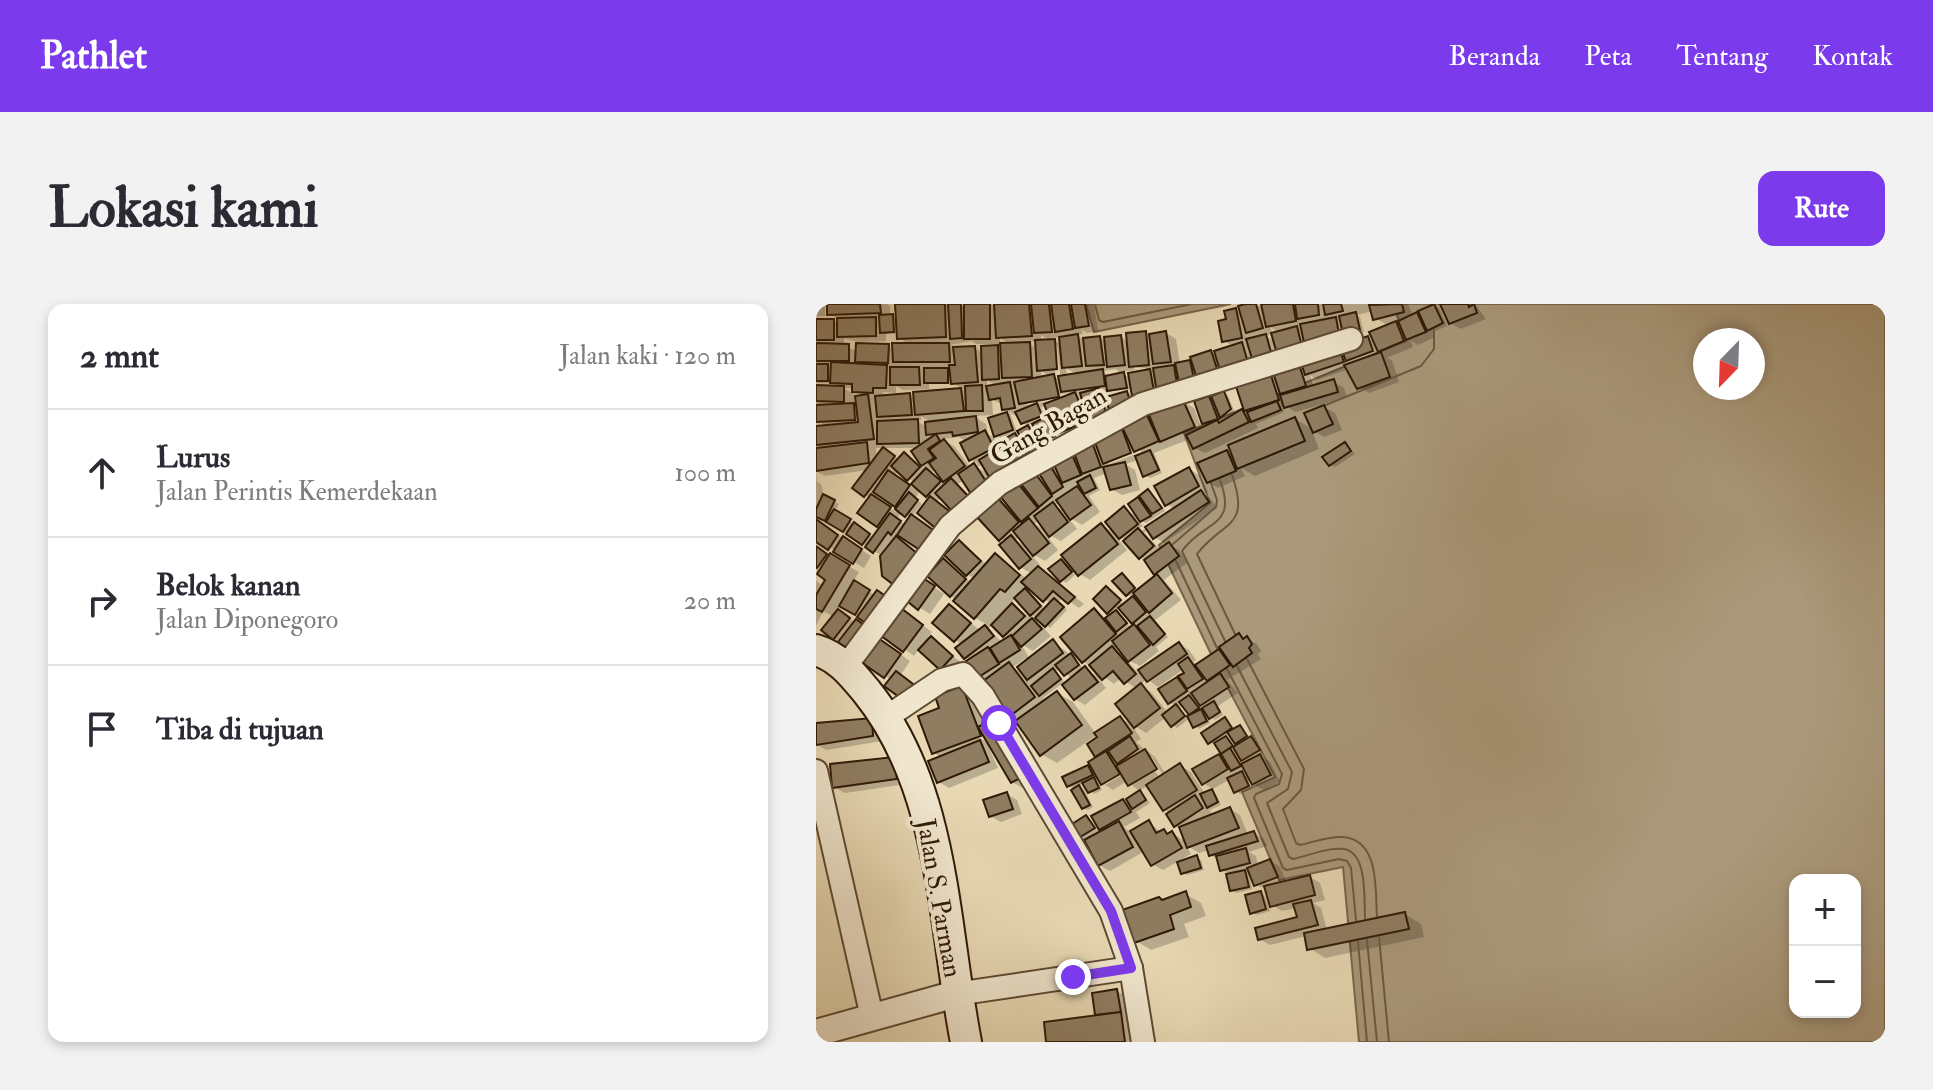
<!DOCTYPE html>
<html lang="id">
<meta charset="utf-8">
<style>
body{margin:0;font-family:"IM FELL Double Pica",serif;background:#f2f2f3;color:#2b2b33}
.controls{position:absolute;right:24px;bottom:24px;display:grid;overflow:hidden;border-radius:16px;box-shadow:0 4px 12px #0003}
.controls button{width:72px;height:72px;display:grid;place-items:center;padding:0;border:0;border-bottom:2px solid #e1e1e2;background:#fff;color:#2b2b33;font:40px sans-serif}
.compass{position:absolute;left:877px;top:24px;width:72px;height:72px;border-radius:50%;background:#fff;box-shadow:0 4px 12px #0003;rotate:203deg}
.stop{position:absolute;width:24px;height:24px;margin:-18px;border:6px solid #7c3aed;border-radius:50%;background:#fff}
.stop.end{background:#7c3aed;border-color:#fff;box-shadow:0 2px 8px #0008}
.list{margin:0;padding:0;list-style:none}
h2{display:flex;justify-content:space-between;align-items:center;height:104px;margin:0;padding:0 32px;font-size:34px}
h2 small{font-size:26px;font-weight:400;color:#7c7c81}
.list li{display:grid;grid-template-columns:52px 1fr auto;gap:24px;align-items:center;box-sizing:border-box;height:128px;padding:0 32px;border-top:2px solid #e1e1e2}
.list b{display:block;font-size:30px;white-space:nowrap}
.list p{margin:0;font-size:26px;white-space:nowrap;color:#7c7c81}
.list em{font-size:26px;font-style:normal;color:#7c7c81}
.icon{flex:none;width:44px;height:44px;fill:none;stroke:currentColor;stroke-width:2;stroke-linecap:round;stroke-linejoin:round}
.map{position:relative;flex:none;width:1069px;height:738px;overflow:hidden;border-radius:16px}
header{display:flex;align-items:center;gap:48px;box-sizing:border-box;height:112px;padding:0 40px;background:#7c3aed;color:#fff}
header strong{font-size:38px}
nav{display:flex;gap:44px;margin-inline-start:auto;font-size:28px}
.intro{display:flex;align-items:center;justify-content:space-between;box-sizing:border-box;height:192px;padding:0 48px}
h1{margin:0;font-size:56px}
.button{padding:20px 36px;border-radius:16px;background:#7c3aed;color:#fff;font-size:28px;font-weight:700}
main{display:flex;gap:48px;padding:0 48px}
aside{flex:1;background:#fff;border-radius:16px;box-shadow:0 4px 12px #0003}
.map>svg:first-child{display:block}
.water{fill:#a99879;stroke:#78654b;stroke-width:2;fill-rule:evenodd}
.shadow{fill:#0003;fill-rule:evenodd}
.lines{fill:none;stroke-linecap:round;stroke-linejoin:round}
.shore{stroke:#6c5840;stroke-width:2}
.building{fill:#8f7d61;stroke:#2f1907;stroke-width:2}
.minor-casing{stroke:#5d4932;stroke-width:26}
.tertiary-casing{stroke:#5d4932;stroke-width:30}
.secondary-casing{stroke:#2f1907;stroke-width:34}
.minor{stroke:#f0e6ce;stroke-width:22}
.tertiary{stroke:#f0e6ce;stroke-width:26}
.secondary{stroke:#f0e6ce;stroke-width:30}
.route{stroke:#7c3aed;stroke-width:10}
.labels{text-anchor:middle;stroke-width:8;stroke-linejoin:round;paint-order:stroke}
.street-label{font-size:26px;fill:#2f1907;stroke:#f0e6ce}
</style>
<header>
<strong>Pathlet</strong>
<nav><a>Beranda</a><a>Peta</a><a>Tentang</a><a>Kontak</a></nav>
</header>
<div class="intro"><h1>Lokasi kami</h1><a class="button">Rute</a></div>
<main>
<aside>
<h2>2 mnt<small>Jalan kaki · 120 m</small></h2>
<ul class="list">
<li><svg class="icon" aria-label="ahead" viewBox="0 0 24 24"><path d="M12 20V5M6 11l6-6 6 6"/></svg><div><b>Lurus</b><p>Jalan Perintis Kemerdekaan</p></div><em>100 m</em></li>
<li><svg class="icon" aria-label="right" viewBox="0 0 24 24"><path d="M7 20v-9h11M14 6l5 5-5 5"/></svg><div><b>Belok kanan</b><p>Jalan Diponegoro</p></div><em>20 m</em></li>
<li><svg class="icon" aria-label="arrive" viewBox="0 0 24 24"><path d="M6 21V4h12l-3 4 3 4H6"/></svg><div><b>Tiba di tujuan</b></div></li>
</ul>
</aside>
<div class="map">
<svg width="1069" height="738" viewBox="0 0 1069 738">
<rect width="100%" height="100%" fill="#e8d9b4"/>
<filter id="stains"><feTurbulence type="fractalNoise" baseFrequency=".0025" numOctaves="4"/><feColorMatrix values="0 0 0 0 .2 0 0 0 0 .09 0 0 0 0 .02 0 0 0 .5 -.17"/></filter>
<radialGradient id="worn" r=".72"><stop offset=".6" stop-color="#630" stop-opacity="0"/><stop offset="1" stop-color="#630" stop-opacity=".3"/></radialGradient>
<g class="water">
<polygon points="270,0 415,0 278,28"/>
<path d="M 577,0 L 1069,0 L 1069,738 L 543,738 L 527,563 L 463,576 L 462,573 L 426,488 L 459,473 L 404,369 L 343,241 L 394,199 L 368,129 L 590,37 ZM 889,36 L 937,36 L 937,84 L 889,84 ZM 979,576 L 1039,576 L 1039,708 L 979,708 Z"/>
</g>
<g class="shadow">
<rect x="0" y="0" width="9" height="12"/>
<path d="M 13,0 L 71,0 L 74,2 L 74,12 L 82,16 L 81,0 L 144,0 L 150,4 L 150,0 L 175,0 L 180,3 L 180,0 L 278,0 L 282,27 L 271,29 L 266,26 L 267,30 L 259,31 L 268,36 L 284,34 L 291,38 L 290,35 L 305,33 L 313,38 L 312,31 L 350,29 L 360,35 L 364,60 L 373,58 L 378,61 L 376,55 L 395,49 L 402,52 L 400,48 L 418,43 L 407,36 L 404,18 L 412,17 L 410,8 L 420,6 L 426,10 L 424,3 L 437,0 L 448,4 L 447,0 L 592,0 L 597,12 L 601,10 L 608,14 L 605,8 L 618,2 L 623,4 L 631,22 L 617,28 L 619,33 L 602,41 L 595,37 L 597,43 L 571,54 L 576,56 L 583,78 L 553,89 L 542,83 L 533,65 L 501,76 L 494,71 L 498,84 L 518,78 L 528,84 L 531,93 L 480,108 L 470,102 L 466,103 L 468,108 L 440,120 L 442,124 L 389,149 L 379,144 L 374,135 L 338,149 L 346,169 L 334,174 L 329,171 L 322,156 L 309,160 L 319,166 L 324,186 L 306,191 L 295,185 L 291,169 L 278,174 L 284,186 L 273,192 L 284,208 L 266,221 L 251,212 L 261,225 L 245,237 L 228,228 L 242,246 L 229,257 L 213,248 L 224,261 L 221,263 L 268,300 L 263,304 L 247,293 L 242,298 L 251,306 L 234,324 L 216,311 L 200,293 L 194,300 L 226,322 L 235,332 L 217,347 L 205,340 L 214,355 L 237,338 L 259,354 L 268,366 L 280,371 L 290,384 L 269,401 L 259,395 L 247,379 L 227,394 L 229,398 L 241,389 L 257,398 L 280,430 L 304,414 L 319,422 L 315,420 L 325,435 L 320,438 L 339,453 L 350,471 L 364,462 L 375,468 L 389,490 L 396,487 L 400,490 L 405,501 L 394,506 L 397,512 L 414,505 L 424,511 L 432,531 L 438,529 L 448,535 L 451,542 L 433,548 L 440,552 L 442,561 L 454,557 L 464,563 L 471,579 L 494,573 L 504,579 L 509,596 L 497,599 L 505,604 L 511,626 L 589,610 L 605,620 L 608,633 L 509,654 L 493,644 L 490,632 L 454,641 L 443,635 L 441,625 L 483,615 L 480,604 L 466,607 L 456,601 L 452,586 L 440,581 L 435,570 L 433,571 L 436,585 L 420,589 L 415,586 L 412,569 L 406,566 L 403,556 L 395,551 L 393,546 L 383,549 L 370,541 L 375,550 L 347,566 L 336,560 L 329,547 L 294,567 L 283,561 L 269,535 L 263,534 L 255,523 L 270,513 L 282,527 L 274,532 L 276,534 L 289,527 L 284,524 L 278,513 L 307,497 L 317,502 L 312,495 L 324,488 L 334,499 L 320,508 L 324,514 L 308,523 L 315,529 L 333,519 L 345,528 L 356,529 L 371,538 L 365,525 L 359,521 L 352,510 L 354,509 L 349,506 L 333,481 L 323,487 L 311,477 L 297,486 L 289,481 L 314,466 L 312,463 L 289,477 L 289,481 L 282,473 L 277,475 L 282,478 L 286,486 L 278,490 L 269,479 L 262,482 L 268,486 L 277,503 L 272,506 L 267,504 L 259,485 L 253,482 L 249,474 L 272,463 L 280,468 L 274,459 L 283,454 L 273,440 L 284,434 L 282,430 L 241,459 L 225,450 L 204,421 L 191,413 L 166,380 L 170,377 L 162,373 L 153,358 L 154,357 L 142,344 L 146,341 L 119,319 L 133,302 L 164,326 L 172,321 L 159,314 L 114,272 L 128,257 L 156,279 L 159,275 L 149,269 L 131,251 L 143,238 L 171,261 L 179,251 L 211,275 L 216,270 L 204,263 L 185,241 L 190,238 L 163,212 L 181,196 L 197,205 L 186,191 L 201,179 L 212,186 L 205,176 L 216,168 L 228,174 L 222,164 L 231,158 L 242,165 L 238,155 L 254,148 L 262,153 L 259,147 L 276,140 L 284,145 L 279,134 L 330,112 L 336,115 L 335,112 L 367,98 L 378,104 L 386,125 L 393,122 L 388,119 L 381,98 L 393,94 L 400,98 L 398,93 L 408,89 L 412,92 L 420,111 L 426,107 L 431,110 L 420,74 L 411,71 L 413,76 L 394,83 L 381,75 L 383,82 L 371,84 L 372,91 L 353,94 L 347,90 L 348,98 L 329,102 L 317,95 L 320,106 L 299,112 L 301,118 L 284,123 L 278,119 L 280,124 L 252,135 L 238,127 L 242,135 L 232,140 L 228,137 L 218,119 L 211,121 L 206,119 L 203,110 L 198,111 L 188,105 L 187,100 L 176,96 L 177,111 L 157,112 L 170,120 L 172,130 L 179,135 L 182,140 L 198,132 L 197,130 L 209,137 L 204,128 L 212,123 L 217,126 L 229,148 L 205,165 L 194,159 L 203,173 L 188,183 L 173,174 L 182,188 L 169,197 L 158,191 L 148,176 L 142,180 L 161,199 L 147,211 L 137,205 L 126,193 L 121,198 L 146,217 L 135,231 L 104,209 L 115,194 L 105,186 L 99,194 L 106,200 L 95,213 L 129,235 L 118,252 L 87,232 L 84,237 L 117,262 L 106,275 L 128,290 L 114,310 L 93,297 L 97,291 L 68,271 L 66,252 L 0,210 L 0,168 L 1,178 L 5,180 L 8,192 L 23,200 L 19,207 L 58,234 L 66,223 L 44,209 L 54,194 L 39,184 L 52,166 L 9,172 L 0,167 L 0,124 L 12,123 L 0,116 L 0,83 L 27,84 L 18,79 L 0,79 L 0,17 L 18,17 L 23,20 L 23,15 L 13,10 ZM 557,7 L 559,14 L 573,22 L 556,29 L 560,39 L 551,34 L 534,41 L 532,31 L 548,28 L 544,13 L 541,11 ZM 454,23 L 464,29 L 458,30 L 460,38 L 449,32 L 457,30 ZM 83,29 L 83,34 L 95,41 L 78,41 L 79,46 L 72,42 L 42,41 L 42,38 L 70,37 L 70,30 ZM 225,31 L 235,37 L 225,38 ZM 245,33 L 246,41 L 233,34 ZM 28,34 L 42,38 L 41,47 L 28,42 ZM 184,34 L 196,41 L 186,41 L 186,46 L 181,44 L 167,44 L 167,49 L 158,44 L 141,45 L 134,41 L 156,37 L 160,40 L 184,40 ZM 221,37 L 221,44 L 210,38 ZM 237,41 L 241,41 L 245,76 L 235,71 L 239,71 ZM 494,44 L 505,50 L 496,52 ZM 464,52 L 474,58 L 466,61 ZM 439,57 L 449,62 L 456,60 L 459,69 L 452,65 L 443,68 ZM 125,63 L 135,63 L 136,69 ZM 318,63 L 330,64 L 330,68 L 314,71 L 315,74 L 308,71 L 295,73 L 285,67 L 300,65 L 303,68 L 318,66 ZM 250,64 L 263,71 L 251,73 ZM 225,67 L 236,73 L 226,75 ZM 171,76 L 180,82 L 171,84 ZM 136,78 L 148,86 L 100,90 L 100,95 L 93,91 L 67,93 L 67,88 L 80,89 L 80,82 L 87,86 L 113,85 L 113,80 L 136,80 ZM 27,84 L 38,84 L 48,93 L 41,94 L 43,105 L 38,102 L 38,86 L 38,90 ZM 317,85 L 319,93 L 310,88 L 294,94 L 287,88 ZM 252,89 L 253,93 L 211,101 L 211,97 ZM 231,102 L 238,121 L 230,116 L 225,103 ZM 105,112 L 116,119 L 111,119 L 111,123 L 99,116 L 105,116 ZM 143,133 L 151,138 L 147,140 L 154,155 L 162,160 L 155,164 L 139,143 L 126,135 ZM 60,144 L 103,144 L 97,147 L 107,162 L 89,151 L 84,156 L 67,145 L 61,153 ZM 324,144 L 325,148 L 293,160 L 293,155 ZM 167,160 L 174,171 L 161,163 ZM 120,165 L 128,177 L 114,169 ZM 83,166 L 99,179 L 96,183 L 79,172 ZM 65,191 L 84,203 L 80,208 L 61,195 ZM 244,198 L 252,209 L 239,202 ZM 86,208 L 95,214 L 90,221 L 81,215 ZM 223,216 L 231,227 L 219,220 ZM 204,233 L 212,243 L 211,243 L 200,236 ZM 215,284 L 235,300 L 229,306 L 213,288 ZM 177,320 L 188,331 L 194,334 L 186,338 L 172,325 ZM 210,354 L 212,357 L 204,363 L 209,370 L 197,363 ZM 244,364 L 256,375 L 250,380 L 239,368 ZM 331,453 L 336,453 L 348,473 L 344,475 Z"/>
<polygon points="628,0 659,0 670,15 645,25 634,19"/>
<polygon points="508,103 519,109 526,126 508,133 495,125 503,145 439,172 425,164 429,172 402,184 392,178 411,149 419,153 479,115 498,126"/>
<polygon points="194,109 201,128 184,134 180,131 175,116"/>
<polygon points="529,140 539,150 519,163 514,161"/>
<path d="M 373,165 L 383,171 L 392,188 L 388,191 L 395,195 L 401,204 L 349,238 L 363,246 L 372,258 L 348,276 L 365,296 L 338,317 L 352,333 L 340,343 L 343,347 L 324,362 L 310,355 L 322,369 L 363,340 L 373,346 L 380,356 L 377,358 L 382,361 L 423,332 L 441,340 L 445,347 L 442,351 L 445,355 L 411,376 L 422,389 L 402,402 L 407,411 L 399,416 L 390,411 L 394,419 L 383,425 L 374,414 L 361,424 L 350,413 L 330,429 L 319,422 L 321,385 L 305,374 L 298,380 L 267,357 L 278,306 L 291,315 L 297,311 L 293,308 L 295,293 L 309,301 L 317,294 L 329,301 L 320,290 L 316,293 L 311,291 L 306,271 L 322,287 L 343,271 L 309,236 L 297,229 L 311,246 L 274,276 L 264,270 L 285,221 L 302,231 L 308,205 L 324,214 L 314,200 L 333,187 L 349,207 L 330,219 L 321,215 L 327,222 L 322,225 L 324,228 L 359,205 L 350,200 ZM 332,225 L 338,233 L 352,241 L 345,246 L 328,229 ZM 303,302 L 320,321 L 316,324 L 300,308 ZM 303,342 L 311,353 L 298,346 ZM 368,365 L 371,369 L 368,379 L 361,375 L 354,399 L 360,402 L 352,409 L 335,388 L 324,381 L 331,375 L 342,383 ZM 379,397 L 391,404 L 386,407 ZM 368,401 L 376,412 L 372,414 L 364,404 Z"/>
<polygon points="0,217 55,252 48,264 0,235"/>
<polygon points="0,244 43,268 37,278 95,313 116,328 112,333 146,359 136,370 103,345 98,352 24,300 21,306 94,357 84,372 75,376 18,334 18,313 7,307 0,322 0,277 8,282 12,275 6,265 0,261"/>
<polygon points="245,257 259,271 250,279 235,265"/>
<path d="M 146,385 L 183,425 L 215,479 L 207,484 L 196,478 L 177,445 L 174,446 L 182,464 L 133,484 L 123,478 L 126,454 L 118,449 L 126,405 ZM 157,426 L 171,434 L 171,438 L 155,429 Z"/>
<polygon points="55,416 67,437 10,446 0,440 0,421"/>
<path d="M 409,416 L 418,426 L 424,423 L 434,435 L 440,437 L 447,449 L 443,451 L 454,458 L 464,477 L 448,486 L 432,477 L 436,484 L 424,490 L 420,487 L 414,475 L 397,485 L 387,479 L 403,452 L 411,457 L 400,439 L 393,438 ZM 413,427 L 425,441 L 418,445 L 414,436 L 409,433 ZM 429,464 L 435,475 L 423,468 Z"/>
<polygon points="78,455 91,480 29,489 18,483"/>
<polygon points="191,490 201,496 206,510 185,518 174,512"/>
<polygon points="380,553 385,556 388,566 371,571 367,569"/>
<polygon points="444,589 449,592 454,607 441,611 436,608"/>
<polygon points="369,590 385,599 390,612 368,620 373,633 335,646 320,637 347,597"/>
<polygon points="301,687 311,693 328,738 232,738 286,712 281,710"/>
</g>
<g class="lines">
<g class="shore">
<polyline points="279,0 283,16 287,18 376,0"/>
<polyline points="510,101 605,62 618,45 618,26"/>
<path d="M 416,171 C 435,225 407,216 381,250 L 419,330"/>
<path d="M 404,176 C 422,224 388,216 366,247 L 409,337"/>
<polyline points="357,240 400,203 401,196 395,179"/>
<polyline points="360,257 401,344"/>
<path d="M 431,355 L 488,465 L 485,486 L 467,505 L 480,539 L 484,541 C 498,538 513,532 527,533 C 564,536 559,586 561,612"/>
<path d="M 421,362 L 476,468 L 472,485 L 451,499 L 473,553 L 477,555 C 492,552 512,543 528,545 C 552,549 548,596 549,614"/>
<polyline points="411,365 466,470 463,480 440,490 438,494 467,564 471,566 523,555 531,557 535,564 540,616"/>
<polyline points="563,633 573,738"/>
<polyline points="551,636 561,738"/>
<polyline points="542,638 551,738"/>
</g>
</g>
<g class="building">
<polygon points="11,0 64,0 65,9 11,11"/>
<polygon points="79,0 129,0 130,33 81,35"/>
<polygon points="132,0 145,0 146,34 134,35"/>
<rect x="148" y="0" width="26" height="35"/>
<polygon points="178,0 213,0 216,32 180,34"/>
<polygon points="215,0 233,0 236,28 218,29"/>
<polygon points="235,0 253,0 257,25 239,28"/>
<polygon points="255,0 269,0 273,22 259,24"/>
<polygon points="429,0 440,0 447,24 430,29 422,2"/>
<polygon points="445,0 477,0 480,17 450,23"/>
<polygon points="479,0 502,0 503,11 481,15"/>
<polygon points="507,0 525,0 527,7 509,11"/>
<polygon points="586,0 588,8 557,16 553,1"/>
<polygon points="618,0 627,19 611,27 602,7"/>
<polygon points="624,0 652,0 653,3 658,0 661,9 633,20"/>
<polygon points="420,4 426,34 406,38 402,17 410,15 408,7"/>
<polygon points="540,8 544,26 527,30 523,12"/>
<polygon points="601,8 610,28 590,36 582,17"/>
<polygon points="77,10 78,28 64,29 63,11"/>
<polygon points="60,13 60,32 21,33 21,14"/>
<polygon points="520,13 524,36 489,43 484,20"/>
<rect x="0" y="15" width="18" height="21"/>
<polygon points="580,17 588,37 562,48 553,28"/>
<polygon points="481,22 487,47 462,53 455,29"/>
<polygon points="330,27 333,61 313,63 310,29"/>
<polygon points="350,27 355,58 337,60 333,30"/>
<polygon points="262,30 266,62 246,64 243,33"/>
<polygon points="450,30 456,52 437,58 430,35"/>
<polygon points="305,31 309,61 291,63 288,33"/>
<polygon points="284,32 288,61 270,62 267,34"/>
<polygon points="552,32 557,47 530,57 524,42"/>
<polygon points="239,35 241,65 221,67 219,36"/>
<polygon points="214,38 216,73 186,74 184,39"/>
<polygon points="426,38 433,62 405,70 398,47"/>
<polygon points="0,39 33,40 33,57 0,57"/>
<polygon points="40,39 73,40 72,59 39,58"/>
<polygon points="76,39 133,39 134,58 77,58"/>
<polygon points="182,41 183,75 166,76 165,42"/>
<polygon points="159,42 162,78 135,80 133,61 139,61 137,43"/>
<polygon points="522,42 528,58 489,71 484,55"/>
<polygon points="395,46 403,71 382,78 374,53"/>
<polygon points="565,48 574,73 541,85 528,61"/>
<polygon points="481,54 490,82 464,90 455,62"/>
<polygon points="374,56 379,80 364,83 359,59"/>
<polygon points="15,58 71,61 70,84 57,84 57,89 36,88 36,80 14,79"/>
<rect x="0" y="60" width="12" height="17"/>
<polygon points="358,61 362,86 341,89 337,64"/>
<polygon points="452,62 463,96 428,107 417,73"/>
<polygon points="74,63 103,63 104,81 74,81"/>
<rect x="108" y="64" width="24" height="15"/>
<polygon points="287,65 289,82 245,88 242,72"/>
<polygon points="334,65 339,93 317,98 312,69"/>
<polygon points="308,68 311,84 291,87 289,72"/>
<polygon points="238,70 243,93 203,100 198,78"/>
<polygon points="518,75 522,88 468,104 464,91"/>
<polygon points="194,78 199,104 186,106 184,94 173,96 170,82"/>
<polygon points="0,81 28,82 28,98 0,97"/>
<polygon points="166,81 167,107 150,107 149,82"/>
<polygon points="145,84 148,107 99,111 97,88"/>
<polygon points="283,84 291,113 272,118 264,89"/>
<polygon points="311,87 316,104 294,110 290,93"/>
<polygon points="408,87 415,105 404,114 395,92"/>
<polygon points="259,88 271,118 240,130 228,100"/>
<polygon points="94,89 96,111 61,113 59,92"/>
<polygon points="52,90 58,135 0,141 0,122 42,118 39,92"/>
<polygon points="393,92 402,115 386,120 378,97"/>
<polygon points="367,96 379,123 344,138 333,111"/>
<polygon points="461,97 465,106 435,118 431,108"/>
<polygon points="38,99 39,116 0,118 0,101"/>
<polygon points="221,99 226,112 205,120 199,108"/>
<polygon points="508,101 517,120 497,129 488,109"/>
<polygon points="426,105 433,118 377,145 370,131 401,116 403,119"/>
<polygon points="191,108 197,126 178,133 172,114"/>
<polygon points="330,109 343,137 318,148 305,121"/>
<polygon points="160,112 162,128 137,132 136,128 110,131 109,118"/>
<polygon points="229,113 239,132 226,138 216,120"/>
<polygon points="479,113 489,137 421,165 412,141"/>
<polygon points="102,115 103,139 61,140 61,117"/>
<polygon points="212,121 226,146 215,152 201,127"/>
<polygon points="305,122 315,149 287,160 277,133"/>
<polygon points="169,126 178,144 153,157 144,139"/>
<polygon points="199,129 211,150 193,160 181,139"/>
<polygon points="120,130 124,137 112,145 118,154 105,162 95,147"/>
<polygon points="128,135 149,162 127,178 113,159 120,154 113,146"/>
<polygon points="51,138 53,159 0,167 0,144"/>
<polygon points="276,138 285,163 266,170 257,146"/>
<polygon points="529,138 535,147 513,162 506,153"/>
<polygon points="67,143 79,152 48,193 36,184"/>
<polygon points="181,145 194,167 176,178 163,156"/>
<polygon points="254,146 265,171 246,179 235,154"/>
<polygon points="334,146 343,166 327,173 319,152"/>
<polygon points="411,146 420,167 391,179 381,159"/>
<polygon points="88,148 104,163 91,177 75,162"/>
<polygon points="231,156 247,183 236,190 219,163"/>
<polygon points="309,158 315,181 294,186 287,163"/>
<polygon points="158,159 173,182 157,193 142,170"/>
<polygon points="373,163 383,182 349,202 338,182"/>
<polygon points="110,164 125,177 110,193 95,180"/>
<polygon points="216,165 236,192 223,203 202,176"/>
<polygon points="72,166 94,181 79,203 57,188"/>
<polygon points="274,171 280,184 268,190 261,178"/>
<polygon points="135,174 152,192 136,207 119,189"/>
<polygon points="200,177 222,204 205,218 183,191"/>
<polygon points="261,182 275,201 254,216 240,196"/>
<polygon points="332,185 346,204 336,210 323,192"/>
<polygon points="385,186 393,198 337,235 329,223"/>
<polygon points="93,188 102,196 89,213 79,205"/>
<polygon points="7,190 19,196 9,217 0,213 0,205"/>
<polygon points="55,190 75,203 61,223 41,209"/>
<polygon points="114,192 137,210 123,227 101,209"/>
<polygon points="181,193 203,218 183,237 160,212"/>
<polygon points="322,193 335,212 324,218 312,200"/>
<polygon points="237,198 252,218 233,233 218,212"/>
<polygon points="308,202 322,220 303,235 289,218"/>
<polygon points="18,205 35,215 27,228 10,218"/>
<polygon points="74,209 85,217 75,231 72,228 57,249 49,243"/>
<polygon points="95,210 120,228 107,248 81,231"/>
<polygon points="213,214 233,239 217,252 197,227"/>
<polygon points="0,215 22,231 12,246 0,238"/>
<polygon points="38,218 54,230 46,241 30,230"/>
<polygon points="285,219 302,240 262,272 245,251"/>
<polygon points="322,224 338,242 323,255 307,237"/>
<polygon points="195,231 215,255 203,265 183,241"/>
<polygon points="27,232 46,245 37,260 17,248"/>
<polygon points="80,232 108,255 83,285 66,272 64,252"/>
<polygon points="143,236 165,257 150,272 128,251"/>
<polygon points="353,238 363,252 338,271 328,256"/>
<polygon points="0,242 11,250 1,264 0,263"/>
<polygon points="14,249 34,261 6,308 0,305 0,291 9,276 1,270"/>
<polygon points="179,249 204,271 189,288 184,285 158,315 137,297"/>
<polygon points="127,254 150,275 134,293 111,272"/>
<polygon points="245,255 256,268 244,278 232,265"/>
<polygon points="222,262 259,293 252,300 237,287 227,298 205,278"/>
<polygon points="306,269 319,284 310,292 296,277"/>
<polygon points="341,270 356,289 333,309 317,289"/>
<polygon points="107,274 119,282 102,306 91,297"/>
<polygon points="38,276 54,286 39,311 23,302"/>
<polygon points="290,282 305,296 291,310 277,295"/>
<polygon points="209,284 225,302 214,312 198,294"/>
<polygon points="61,286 75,296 55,323 41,313"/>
<polygon points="317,292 330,308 316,320 302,304"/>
<polygon points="238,294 248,303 229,323 219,314"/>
<polygon points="196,299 209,312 187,333 175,321"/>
<polygon points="133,300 155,319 138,338 116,319"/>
<polygon points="85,304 107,321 87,348 64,331"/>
<polygon points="278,304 300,330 266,359 244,333"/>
<polygon points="22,305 34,314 17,336 5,326"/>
<polygon points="300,306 311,319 300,328 289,314"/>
<polygon points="334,312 349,330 337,341 321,322"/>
<polygon points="216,314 226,325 205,343 196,332"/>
<polygon points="40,315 53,325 35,348 22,338"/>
<polygon points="318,320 334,341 312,358 296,337"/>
<polygon points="169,321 178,332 148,355 139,344"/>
<polygon points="423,329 427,335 431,332 436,340 433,344 436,349 417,363 403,343"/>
<polygon points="195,331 204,346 183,359 174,344"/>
<polygon points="115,332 137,352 124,366 102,346"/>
<polygon points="62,334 85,350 68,374 45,358"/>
<polygon points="237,335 247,349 211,376 201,363"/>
<polygon points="363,338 371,350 331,378 322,366"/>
<polygon points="296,342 320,370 308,380 297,367 286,376 273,361"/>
<polygon points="172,343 183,360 161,374 150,357"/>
<polygon points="403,345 414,361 391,377 379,361"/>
<polygon points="255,349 263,361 248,372 239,361"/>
<polygon points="372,353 387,375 371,385 362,372 368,369 362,360"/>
<polygon points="193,358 219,393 190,415 163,380"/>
<polygon points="269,362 282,378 258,396 246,381"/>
<polygon points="237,364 245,375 223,392 215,382"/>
<polygon points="80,367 101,383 90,398 68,382"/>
<polygon points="404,369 413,383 384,402 375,389"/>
<polygon points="361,373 371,387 352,400 342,385"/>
<polygon points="325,379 344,404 318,424 299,400"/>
<polygon points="146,382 165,432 116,450 102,412 123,404 119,392"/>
<polygon points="241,387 266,421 224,452 199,417"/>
<polygon points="373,391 383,404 373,411 363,398"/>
<polygon points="398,397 404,408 393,415 386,404"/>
<polygon points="360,400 369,412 355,423 346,411"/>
<polygon points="385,405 391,417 377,424 371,412"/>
<polygon points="304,412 316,429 279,453 271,440 281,433 278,429"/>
<polygon points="409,413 416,424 392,440 385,429"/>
<polygon points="56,414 57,432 0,441 0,419"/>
<polygon points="173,417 206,473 195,479 162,423"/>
<polygon points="424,421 431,432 419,440 411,428"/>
<polygon points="314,432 322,445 301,460 292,447"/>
<polygon points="410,432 417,442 405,450 398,439"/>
<polygon points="435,432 444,446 425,457 417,443"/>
<polygon points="164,436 173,458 121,479 112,457"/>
<polygon points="414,444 425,462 415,467 405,450"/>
<polygon points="329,445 341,465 312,482 300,462"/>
<polygon points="290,447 304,470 285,481 272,458"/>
<polygon points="403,450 412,465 386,481 376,465"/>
<polygon points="444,450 455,471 436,481 425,460"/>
<polygon points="78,453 81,475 16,484 14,460"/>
<polygon points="364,459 381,486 347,507 330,481"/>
<polygon points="272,461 277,471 251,483 246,473"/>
<polygon points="426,467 433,482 418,489 411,474"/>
<polygon points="278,473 283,484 272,489 266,479"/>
<polygon points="263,481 274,501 266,505 255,486"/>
<polygon points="396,485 402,498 391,504 384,490"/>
<polygon points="324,486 330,496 316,505 310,495"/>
<polygon points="191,488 197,505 173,513 167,496"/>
<polygon points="379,491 387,504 358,523 350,510"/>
<polygon points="307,495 315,508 283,526 275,512"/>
<polygon points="414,503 423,524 371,544 363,523"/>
<polygon points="270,511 279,524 261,535 253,522"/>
<polygon points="333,516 340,529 348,525 351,530 356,527 366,544 335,562 314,527"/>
<polygon points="303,517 317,543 282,562 268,536"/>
<polygon points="438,527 442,537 393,552 390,542"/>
<polygon points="430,544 434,559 404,567 400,552"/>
<polygon points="381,551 385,564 365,570 361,558"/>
<polygon points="454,555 462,573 438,582 431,564"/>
<polygon points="429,566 433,583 414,587 410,570"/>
<polygon points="494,571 499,591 454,603 448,582"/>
<polygon points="370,587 375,603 354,611 358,625 318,639 306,606 343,593 346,596"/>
<polygon points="445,587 450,605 434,610 429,591"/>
<polygon points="495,596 502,621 442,636 439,624 481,613 477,600"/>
<polygon points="589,608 593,625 491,646 488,629"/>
<polygon points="301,685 305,708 279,711 276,689"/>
<polygon points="305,708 309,738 230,738 228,718"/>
</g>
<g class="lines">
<g class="minor-casing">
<g id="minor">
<polyline points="30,362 134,222 184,179 327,100 535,35"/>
<polyline points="71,413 126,376 147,370 167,392 295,607 315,664 327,738"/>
<polyline points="0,467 56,713"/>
<polyline points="140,690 315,664"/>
</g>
</g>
<g class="tertiary-casing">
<polyline id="tertiary" points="0,729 140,690"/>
</g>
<g class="secondary-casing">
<path id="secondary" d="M 0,346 C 23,353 36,370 51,388 C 129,485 127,620 150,738"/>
</g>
<use href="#minor" class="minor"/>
<use href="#tertiary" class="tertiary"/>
<use href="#secondary" class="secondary"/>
</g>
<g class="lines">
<polyline class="route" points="183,419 295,607 315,664 257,673"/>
</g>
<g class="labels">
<g class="street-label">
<text transform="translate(232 121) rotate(-30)" y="9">Gang Bagan</text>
<text transform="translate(124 594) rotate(80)" y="9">Jalan S. Parman</text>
</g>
</g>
<rect width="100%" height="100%" filter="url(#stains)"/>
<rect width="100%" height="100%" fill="url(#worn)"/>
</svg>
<div class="controls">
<button>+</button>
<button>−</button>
</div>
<svg class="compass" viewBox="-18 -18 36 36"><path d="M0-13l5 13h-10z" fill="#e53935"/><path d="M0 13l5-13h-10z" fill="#7c7c81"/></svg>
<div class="stop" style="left:183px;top:419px"></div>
<div class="stop end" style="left:257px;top:673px"></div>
</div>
</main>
